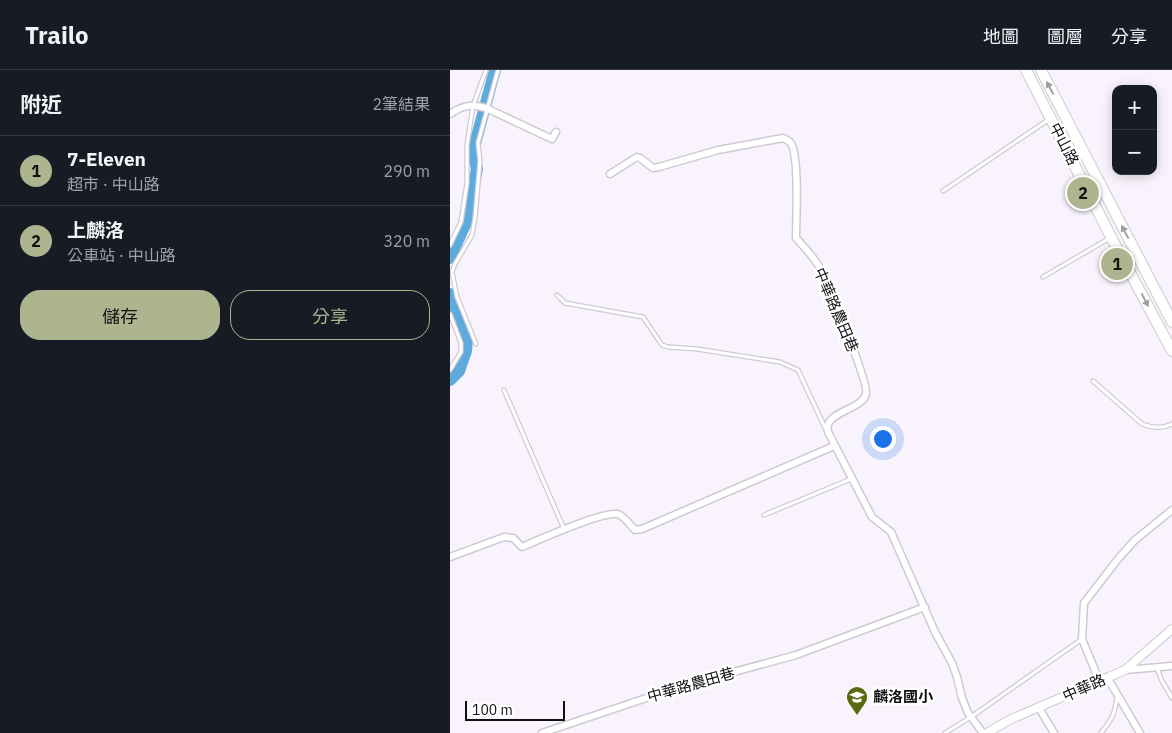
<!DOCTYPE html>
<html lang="zh-TW">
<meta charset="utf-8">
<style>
body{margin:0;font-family:"IBM Plex Sans","Noto Sans TC",sans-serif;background:#242831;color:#f1f3f6}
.controls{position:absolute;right:15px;top:15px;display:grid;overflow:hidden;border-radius:10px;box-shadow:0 2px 12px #0003}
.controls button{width:45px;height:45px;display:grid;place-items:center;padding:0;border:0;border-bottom:1px solid #363941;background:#171b24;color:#f1f3f6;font:25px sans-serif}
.scale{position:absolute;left:15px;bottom:12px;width:100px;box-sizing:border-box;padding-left:5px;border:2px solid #0f0e11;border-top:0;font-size:14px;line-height:18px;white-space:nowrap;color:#0f0e11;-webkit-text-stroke:4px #fff;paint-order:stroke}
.you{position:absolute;left:432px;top:368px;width:18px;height:18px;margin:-12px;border:4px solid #fff;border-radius:50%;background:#1a73e8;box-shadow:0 0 0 8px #1a73e833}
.badge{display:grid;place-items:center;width:32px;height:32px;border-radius:50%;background:#aeb58e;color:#111;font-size:16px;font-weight:700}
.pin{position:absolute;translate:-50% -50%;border:2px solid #fff;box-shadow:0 1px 5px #0006}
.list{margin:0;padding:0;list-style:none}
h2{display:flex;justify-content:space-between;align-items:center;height:65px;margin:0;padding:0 20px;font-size:21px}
h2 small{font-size:16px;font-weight:400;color:#9ea1a6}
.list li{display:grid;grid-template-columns:32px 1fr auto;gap:15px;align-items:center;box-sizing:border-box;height:70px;padding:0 20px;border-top:1px solid #363941}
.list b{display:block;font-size:19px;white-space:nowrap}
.list p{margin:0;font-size:16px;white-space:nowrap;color:#9ea1a6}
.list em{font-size:16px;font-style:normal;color:#9ea1a6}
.actions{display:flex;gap:10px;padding:15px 20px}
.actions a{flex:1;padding:11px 0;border:1px solid #aeb58e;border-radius:20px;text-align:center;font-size:18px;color:#aeb58e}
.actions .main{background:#aeb58e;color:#111}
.map{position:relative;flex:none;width:722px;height:663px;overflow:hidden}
header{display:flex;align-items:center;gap:30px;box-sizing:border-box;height:70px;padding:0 25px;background:#171b24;border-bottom:1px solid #363941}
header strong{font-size:24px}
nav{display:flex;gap:28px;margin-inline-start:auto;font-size:18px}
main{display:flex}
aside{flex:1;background:#171b24}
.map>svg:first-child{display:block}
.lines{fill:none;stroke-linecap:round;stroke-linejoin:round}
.river{stroke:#5dabdd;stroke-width:12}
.service-casing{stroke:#cecad3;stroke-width:5.5}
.minor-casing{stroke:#cecad3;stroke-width:9}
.tertiary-casing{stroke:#cecad3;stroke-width:10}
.primary-casing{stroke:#cecad3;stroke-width:12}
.service{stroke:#fff;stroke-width:3}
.minor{stroke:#fff;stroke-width:6}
.tertiary{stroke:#fff;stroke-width:8}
.primary{stroke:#fff;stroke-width:10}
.oneway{fill:#9f9fa0}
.labels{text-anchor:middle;stroke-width:5;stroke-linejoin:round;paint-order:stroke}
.street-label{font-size:15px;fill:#0f0e11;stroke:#fff}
.poi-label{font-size:15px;font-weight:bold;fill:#0f0e11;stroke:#fff;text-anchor:start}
</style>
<header>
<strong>Trailo</strong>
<nav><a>地圖</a><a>圖層</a><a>分享</a></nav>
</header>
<main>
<aside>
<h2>附近<small>2筆結果</small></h2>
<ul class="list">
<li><span class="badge">1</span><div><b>7-Eleven</b><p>超市 · 中山路</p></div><em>290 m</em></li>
<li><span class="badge">2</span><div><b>上麟洛</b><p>公車站 · 中山路</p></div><em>320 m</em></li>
</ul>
<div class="actions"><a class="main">儲存</a><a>分享</a></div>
</aside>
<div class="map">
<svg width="722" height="663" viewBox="0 0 722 663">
<rect width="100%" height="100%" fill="#f8f3fc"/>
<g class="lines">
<g class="river">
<polyline points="0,188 17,150 27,99 23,81 45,0"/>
<polyline points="0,224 17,269 16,281 9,301 0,310"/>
</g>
<g class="service-casing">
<g id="service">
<polyline points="493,121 598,50"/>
<polyline points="0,175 11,152 17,113 17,75 23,36 36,0"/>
<polyline points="593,207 658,169"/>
<polyline points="107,225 115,233 193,247 212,275 218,277 247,279 330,292 348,300 376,360"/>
<polyline points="0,244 11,273 11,282 0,300"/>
<polyline points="26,274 7,227 2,202 5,194 22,165 25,148 30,91 28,73 48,0"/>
<path d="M 643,311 L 692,354 C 702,358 712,359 722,354"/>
<polyline points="54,320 114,459"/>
<polyline points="314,445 401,409"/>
<polyline points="707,598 712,611 722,628"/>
<polyline points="495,663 521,647 632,569"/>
<path d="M 651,663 C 662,649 665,644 667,627"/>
</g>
</g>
<g class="minor-casing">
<g id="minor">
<path d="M 0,44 C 14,35 20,34 36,38 L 102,69 L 106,62"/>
<path d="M 160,104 L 187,87 L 190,88 L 203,98 L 209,97 L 268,80 L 333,68 C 335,69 339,71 340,72 C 350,83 346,150 346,168 C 355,178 363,186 370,198 C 378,212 419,314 416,324 C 413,338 382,341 378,355 C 377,357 378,360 378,362 L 422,447 L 441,462 L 485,562 L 502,593 L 507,607 L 512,628 L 518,643 L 533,663"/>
<path d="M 0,487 L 54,467 L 63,468 L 72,477 C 88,470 154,441 168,444 C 174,446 180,455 185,460 L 192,459 L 384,376"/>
<polyline points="675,600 722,596"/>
<polyline points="657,607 690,663"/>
<polyline points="649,610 632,569 634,533 668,489 685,470 722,440"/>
<polyline points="589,638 604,663"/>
<polyline points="92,663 229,617 346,585 475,537"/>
</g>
</g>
<g class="tertiary-casing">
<polyline id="tertiary" points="537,663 559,650 675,600 722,559"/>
</g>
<g class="primary-casing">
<g id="primary">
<polyline points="576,0 661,167 722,281"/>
<polyline points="591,0 722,252"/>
</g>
</g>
<use href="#service" class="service"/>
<use href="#minor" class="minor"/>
<use href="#tertiary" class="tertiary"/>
<use href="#primary" class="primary"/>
</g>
<defs><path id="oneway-solid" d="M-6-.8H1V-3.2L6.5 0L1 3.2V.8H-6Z" transform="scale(1.25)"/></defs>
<g class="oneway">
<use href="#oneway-solid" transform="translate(600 18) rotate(-118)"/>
<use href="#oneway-solid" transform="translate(675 162) rotate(-118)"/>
<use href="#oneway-solid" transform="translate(695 230) rotate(62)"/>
</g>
<defs>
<g id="school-pin" transform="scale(1.125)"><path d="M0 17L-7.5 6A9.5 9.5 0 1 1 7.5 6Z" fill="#5c6910" stroke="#fff"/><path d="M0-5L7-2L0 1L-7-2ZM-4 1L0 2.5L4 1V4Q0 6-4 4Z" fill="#fff"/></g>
</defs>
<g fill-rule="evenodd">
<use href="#school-pin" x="407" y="627"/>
</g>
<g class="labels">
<g class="street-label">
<text transform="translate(614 74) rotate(63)" y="5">中山路</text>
<text transform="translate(386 240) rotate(67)" y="5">中華路農田巷</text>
<text transform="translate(241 615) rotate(-16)" y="5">中華路農田巷</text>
<text transform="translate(634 618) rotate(-24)" y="5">中華路</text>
</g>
<g class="poi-label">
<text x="423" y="632">麟洛國小</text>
</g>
</g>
</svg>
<div class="controls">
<button>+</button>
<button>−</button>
</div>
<div class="scale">100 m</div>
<div class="you"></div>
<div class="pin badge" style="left:667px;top:194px">1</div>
<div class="pin badge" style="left:633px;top:123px">2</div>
</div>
</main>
